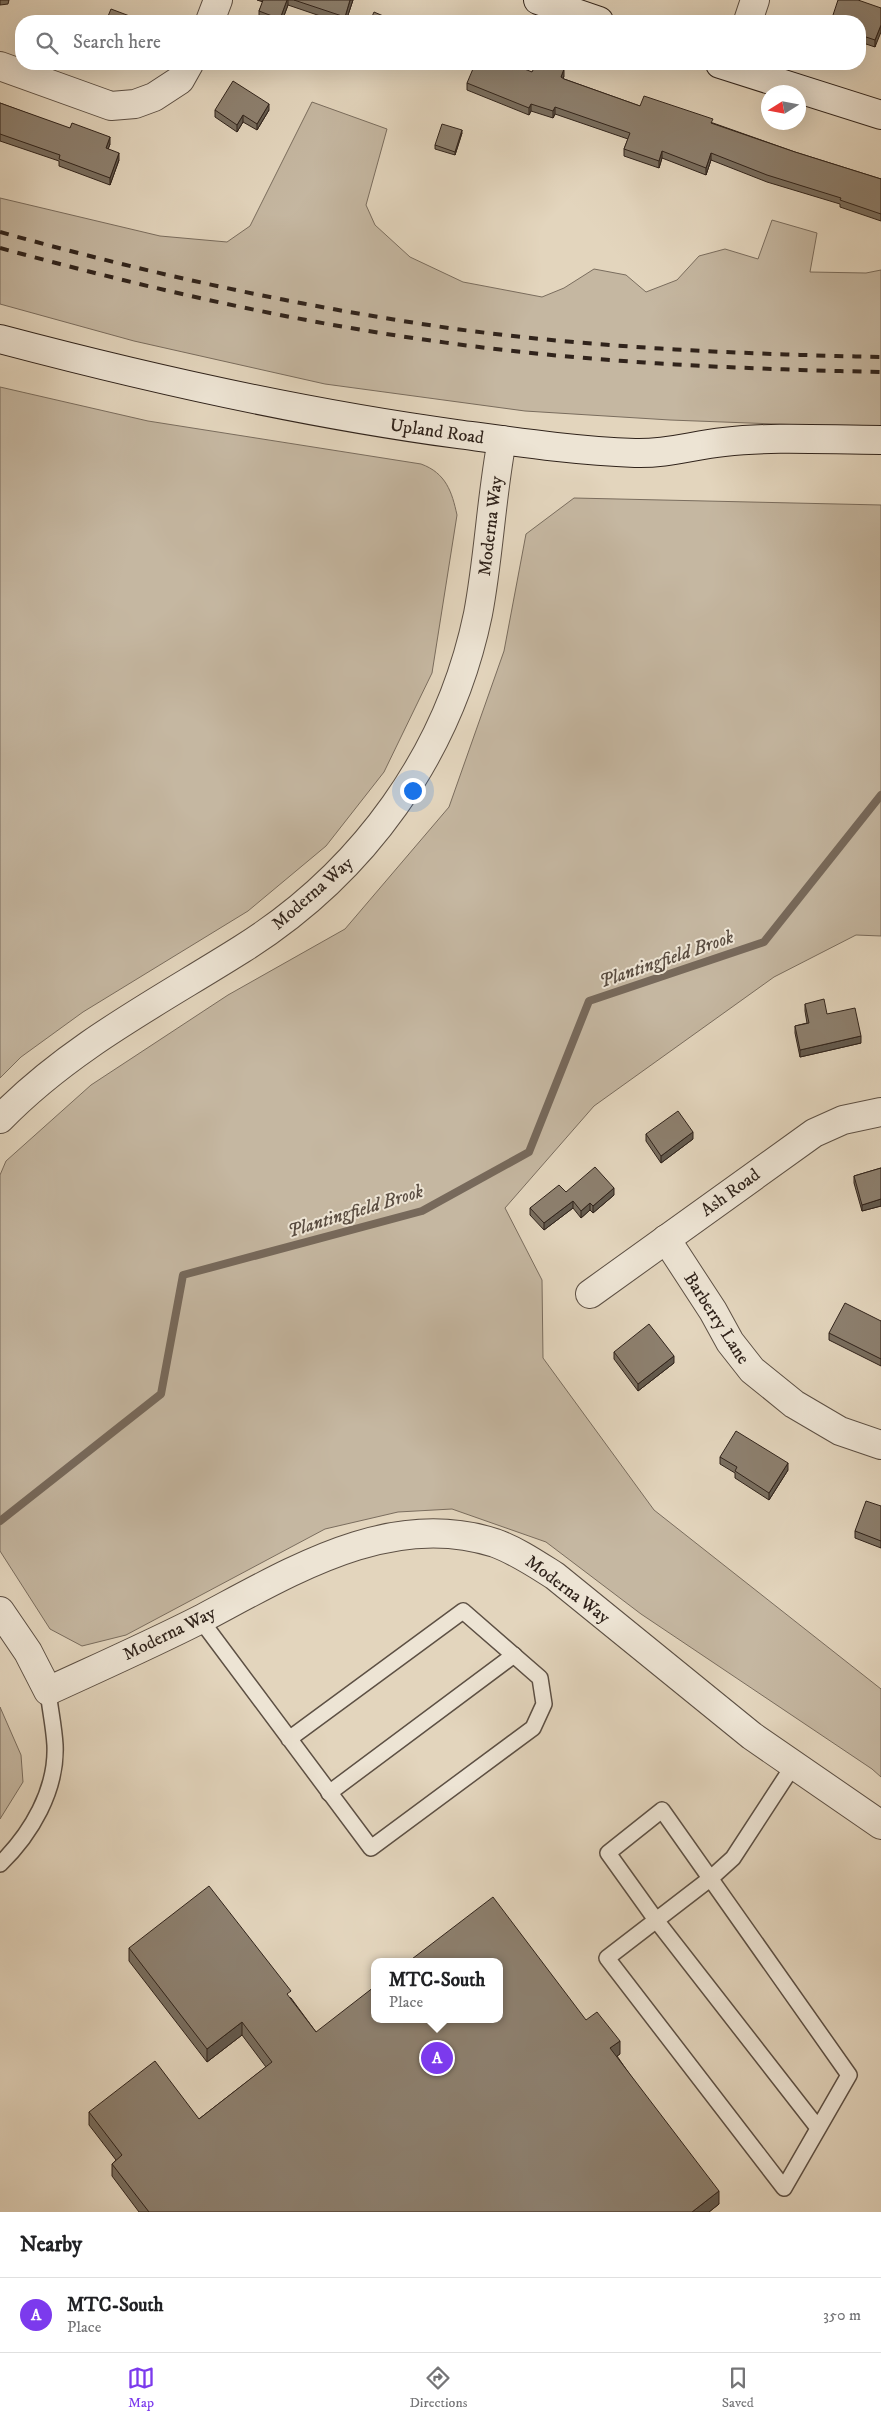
<!DOCTYPE html>
<style>
body{margin:0;font-family:"IM FELL DW Pica",serif;background:#f6f6f6;color:#202124}
.compass{position:absolute;left:761px;top:85px;width:45px;height:45px;border-radius:50%;background:#fff;box-shadow:0 5px 20px #0002;rotate:259deg}
.you{position:absolute;left:412px;top:790px;width:18px;height:18px;margin:-12px;border:4px solid #fff;border-radius:50%;background:#1a73e8;box-shadow:0 0 0 8px #1a73e833}
.badge{display:grid;place-items:center;width:32px;height:32px;border-radius:50%;background:#7c3aed;color:#fff;font-size:16px;font-weight:700}
.pin{position:absolute;translate:-50% -50%;border:2px solid #fff;box-shadow:0 1px 5px #0006}
.popup{position:absolute;left:371px;top:1958px;width:132px;height:65px;box-sizing:border-box;display:grid;place-content:center;border-radius:10px;background:#fff;filter:drop-shadow(0 1px 4px #0005);font-size:16px;white-space:nowrap;color:#757577}
.popup b{font-size:19px;color:#202124}
.popup::after{content:'';position:absolute;left:50%;top:100%;margin-left:-10px;border:10px solid transparent;border-top-color:#fff}
.list{margin:0;padding:0;list-style:none}
h2{display:flex;justify-content:space-between;align-items:center;height:65px;margin:0;padding:0 20px;font-size:21px}
h2 small{font-size:16px;font-weight:400;color:#757577}
.list li{display:grid;grid-template-columns:32px 1fr auto;gap:15px;align-items:center;box-sizing:border-box;height:75px;padding:0 20px;border-top:1px solid #e0e0e0}
.list b{display:block;font-size:19px;white-space:nowrap}
.list p{margin:0;font-size:16px;white-space:nowrap;color:#757577}
.list em{font-size:16px;font-style:normal;color:#757577}
.icon{flex:none;width:28px;height:28px;fill:none;stroke:currentColor;stroke-width:2;stroke-linecap:round;stroke-linejoin:round}
.map{position:relative;flex:none;width:881px;height:2212px;overflow:hidden}
.search{position:absolute;background:#fff;box-shadow:0 5px 20px #0002;left:15px;right:15px;top:15px;height:55px;display:flex;align-items:center;gap:12px;box-sizing:border-box;padding:0 18px;border-radius:20px;color:#757577;font-size:19px}
.sheet{height:140px;background:#fff}
nav{display:flex;justify-content:space-around;align-items:center;box-sizing:border-box;height:70px;border-top:1px solid #e0e0e0;background:#fff;font-size:14px;color:#757577}
nav a{display:grid;justify-items:center;gap:2px}
nav .on{color:#7c3aed}
.map>svg:first-child{display:block}
.green{fill:#c5b7a1;stroke:#7a6d5e}
.lines{fill:none;stroke-linecap:round;stroke-linejoin:round}
.stream{stroke:#77695b;stroke-width:8}
.lane-casing{stroke:#5d5044;stroke-width:18}
.street-casing{stroke:#5d5044;stroke-width:30}
.secondary-casing{stroke:#30231b;stroke-width:30}
.lane{stroke:#ede4d4;stroke-width:15}
.street{stroke:#ede4d4;stroke-width:28}
.secondary{stroke:#ede4d4;stroke-width:28}
.rail{stroke:#30231b;stroke-width:4;stroke-dasharray:9 9;stroke-linecap:butt}
.wall{fill:#796e5f;stroke:#30231b}
.shaded-wall{fill:#635a4e;stroke:#30231b}
.building{fill:#8d806f;stroke:#30231b}
.labels{text-anchor:middle;stroke-width:4;stroke-linejoin:round;paint-order:stroke}
.street-label{font-size:18px;fill:#30231b;stroke:#ede4d4}
.water-label{font-size:19px;font-style:italic;fill:#594c40;stroke:#ede4d4}
</style>
<div class="map">
<svg width="881" height="2212" viewBox="0 0 881 2212">
<rect width="100%" height="100%" fill="#e3d5bd"/>
<filter id="stains"><feTurbulence type="fractalNoise" baseFrequency=".004" numOctaves="4"/><feColorMatrix values="0 0 0 0 .2 0 0 0 0 .09 0 0 0 0 .02 0 0 0 .5 -.17"/></filter>
<radialGradient id="worn" r=".72"><stop offset=".6" stop-color="#630" stop-opacity="0"/><stop offset="1" stop-color="#630" stop-opacity=".3"/></radialGradient>
<g class="green">
<polygon points="312,102 387,129 366,205 375,225 410,257 463,282 542,297 564,288 594,269 626,275 646,292 677,280 699,256 725,249 758,259 772,220 817,233 810,272 866,273 881,270 881,428 670,420 525,411 325,384 134,341 0,304 0,198 160,236 227,242 250,226"/>
<path d="M 0,387 L 148,421 L 421,464 C 446,473 452,492 457,515 L 432,673 L 384,772 L 326,846 L 248,911 L 83,1012 L 21,1057 L 0,1078 Z"/>
<polygon points="574,498 881,505 881,936 856,935 774,977 594,1106 505,1208 542,1280 543,1358 654,1510 881,1689 881,1777 872,1769 641,1614 546,1542 452,1509 398,1512 325,1529 126,1635 82,1646 50,1629 0,1551 0,1175 6,1161 91,1085 228,995 345,929 449,807 504,651 526,534"/>
<polygon points="0,1707 21,1755 23,1782 0,1819"/>
</g>
<g class="lines">
<polyline class="stream" points="0,1521 161,1394 183,1275 422,1211 529,1152 589,1001 764,942 881,795"/>
<g class="lane-casing">
<g id="lane">
<polyline points="200,1619 371,1848 533,1728 544,1704 540,1678 463,1611 289,1739"/>
<polyline points="793,1766 733,1858 711,1878 607,1958 784,2188 849,2075 662,1810 608,1853 656,1920 818,2128"/>
<polyline points="329,1793 514,1655"/>
<path d="M 0,1864 C 31,1834 57,1790 55,1745 C 54,1727 50,1709 48,1691"/>
</g>
</g>
<g class="street-casing">
<g id="street">
<polyline points="210,21 218,0"/>
<polyline points="748,21 755,0"/>
<polyline points="0,66 111,106 135,104 154,97 180,80 189,64"/>
<path d="M 0,1119 C 70,1047 158,1002 242,949 C 363,873 449,754 478,614 C 489,556 491,498 502,440"/>
<polyline points="666,1239 713,1311 730,1342 752,1370 794,1404 840,1431 881,1445"/>
<polyline points="590,1294 814,1133 843,1120 881,1112"/>
<path d="M 0,1611 L 28,1652 L 48,1691 C 100,1667 152,1644 203,1618 C 292,1571 391,1509 495,1543 C 517,1551 536,1564 555,1576 L 752,1736 L 881,1825"/>
</g>
</g>
<g class="secondary-casing">
<g id="secondary">
<polyline points="538,0 599,21"/>
<polyline points="720,64 881,115"/>
<path d="M 0,339 C 151,379 302,413 457,434 C 516,442 576,451 635,453 C 668,454 693,445 724,442 C 776,436 829,440 881,440"/>
</g>
</g>
<use href="#lane" class="lane"/>
<use href="#street" class="street"/>
<use href="#secondary" class="secondary"/>
<g class="rail">
<path d="M 0,232 C 150,274 302,307 456,329 C 597,348 739,354 881,357"/>
<path d="M 0,248 C 150,289 302,324 456,344 C 597,363 739,369 881,372"/>
</g>
</g>
<g class="wall">
<polygon points="0,0 9,0 8,4 0,5"/>
<polygon points="257,0 353,0 346,21 335,21 288,5 282,21 267,21 259,18 259,11 263,2"/>
<polygon points="881,8 875,47 860,42 860,21"/>
<polygon points="532,72 564,76 563,78 564,79 640,106 713,123 795,152 881,179 881,221 840,207 840,204 767,182 711,160 706,175 662,158 659,168 624,156 624,149 628,139 555,114 553,118 531,111 529,115 467,90 467,83"/>
<polygon points="0,103 110,144 108,149 119,160 110,185 59,166 59,161 0,141"/>
<polygon points="215,110 269,110 257,130 243,122 237,132 215,117"/>
<polygon points="462,133 455,155 435,149 435,145"/>
<polygon points="805,1004 827,1014 861,1043 800,1057 795,1033 795,1026 807,1023 805,1011"/>
<polygon points="646,1134 693,1139 661,1163 646,1141"/>
<polygon points="881,1168 881,1206 862,1211 854,1183 854,1176"/>
<polygon points="566,1192 614,1195 593,1213 590,1210 581,1218 573,1208 544,1230 530,1215 530,1208"/>
<polygon points="881,1321 881,1366 829,1340 829,1333"/>
<polygon points="614,1352 674,1363 638,1391 614,1359"/>
<polygon points="720,1457 788,1470 769,1500 735,1478 735,1473 720,1464"/>
<polygon points="881,1506 881,1548 855,1538 855,1531"/>
<polygon points="129,1948 291,1998 316,2032 586,2020 620,2054 617,2056 719,2204 709,2212 139,2212 112,2176 112,2164 116,2160 89,2125 89,2112 199,2119 266,2067 242,2035 207,2062 129,1961"/>
</g>
<g class="shaded-wall">
<polygon points="287,0 288,0 288,5 282,21 280,21 280,19"/>
<polygon points="350,0 353,0 346,21 345,21 345,17"/>
<polygon points="881,25 881,32 875,47 875,40"/>
<polygon points="564,69 564,76 561,84 561,77"/>
<polygon points="269,104 269,110 257,130 257,124"/>
<polygon points="531,104 531,111 529,115 529,108"/>
<polygon points="555,107 555,114 553,118 553,111"/>
<polygon points="243,115 243,122 237,132 237,125"/>
<polygon points="462,130 462,133 455,155 455,152"/>
<polygon points="110,137 110,144 106,155 106,148"/>
<polygon points="662,151 662,158 659,168 659,161"/>
<polygon points="119,153 119,160 110,185 110,178"/>
<polygon points="711,153 711,160 706,175 706,168"/>
<polygon points="861,1036 861,1043 800,1057 800,1050"/>
<polygon points="693,1132 693,1139 661,1163 661,1156"/>
<polygon points="614,1188 614,1195 593,1213 593,1206"/>
<polygon points="881,1199 881,1206 862,1211 862,1205"/>
<polygon points="573,1201 573,1208 544,1230 544,1223"/>
<polygon points="590,1203 590,1210 581,1218 581,1211"/>
<polygon points="674,1356 674,1363 638,1391 638,1384"/>
<polygon points="788,1463 788,1470 769,1500 769,1493"/>
<polygon points="242,2022 242,2035 207,2062 207,2049"/>
<polygon points="620,2041 620,2054 610,2061 610,2048"/>
<polygon points="719,2191 719,2204 709,2212 692,2212"/>
</g>
<g class="building">
<polygon points="263,0 287,0 280,19 259,11"/>
<polygon points="294,0 350,0 345,17"/>
<polygon points="838,0 858,0 881,8 881,25 875,40 860,35 860,21 831,21"/>
<polygon points="111,9 143,21 106,21"/>
<polygon points="374,12 395,21 370,21"/>
<polygon points="475,64 512,64 532,72 535,66 539,67 540,64 549,64 564,69 561,77 564,79 640,106 644,96 713,119 711,123 795,152 881,179 881,214 840,200 841,198 767,175 711,153 706,168 662,151 659,161 624,149 630,133 555,107 553,111 531,104 529,108 467,83"/>
<polygon points="233,81 269,104 257,124 243,115 237,125 215,110"/>
<polygon points="0,103 70,128 72,123 110,137 106,148 119,153 110,178 59,159 60,155 0,134"/>
<polygon points="442,124 462,130 455,152 435,145"/>
<polygon points="824,999 827,1014 855,1008 861,1036 800,1050 795,1026 809,1023 805,1004"/>
<polygon points="678,1111 693,1132 661,1156 646,1134"/>
<polygon points="595,1167 614,1188 593,1206 590,1203 581,1211 573,1201 544,1223 530,1208 559,1185 566,1192"/>
<polygon points="881,1168 881,1199 862,1205 854,1176"/>
<polygon points="845,1303 881,1321 881,1359 829,1333"/>
<polygon points="649,1324 674,1356 638,1384 614,1352"/>
<polygon points="736,1431 788,1463 769,1493 735,1471 737,1467 720,1457"/>
<polygon points="866,1501 881,1506 881,1541 855,1531"/>
<polygon points="209,1886 291,1991 287,1994 316,2032 374,1987 374,2019 500,2019 500,1962 408,1962 493,1897 586,2020 597,2012 620,2041 610,2048 719,2191 692,2212 149,2212 112,2164 122,2155 89,2112 155,2061 199,2119 272,2062 242,2022 207,2049 129,1948"/>
</g>
<g class="labels">
<g class="street-label">
<text transform="translate(437 431) rotate(8)" y="6">Upland Road</text>
<text transform="translate(490 526) rotate(-83)" y="6">Moderna Way</text>
<text transform="translate(312 893) rotate(-41)" y="6">Moderna Way</text>
<text transform="translate(730 1192) rotate(-36)" y="6">Ash Road</text>
<text transform="translate(717 1318) rotate(57)" y="6">Barberry Lane</text>
<text transform="translate(568 1589) rotate(37)" y="6">Moderna Way</text>
<text transform="translate(169 1633) rotate(-26)" y="6">Moderna Way</text>
</g>
<g class="water-label">
<text transform="translate(666 958) rotate(-19)" y="7">Plantingfield Brook</text>
<text transform="translate(355 1210) rotate(-17)" y="7">Plantingfield Brook</text>
</g>
</g>
<rect width="100%" height="100%" filter="url(#stains)"/>
<rect width="100%" height="100%" fill="url(#worn)"/>
</svg>
<svg class="compass" viewBox="-18 -18 36 36"><path d="M0-13l5 13h-10z" fill="#e53935"/><path d="M0 13l5-13h-10z" fill="#757577"/></svg>
<div class="you"></div>
<div class="pin badge" style="left:437px;top:2058px">A</div>
<div class="popup"><b>MTC-South</b>Place</div>
<div class="search"><svg class="icon" aria-label="search" viewBox="0 0 24 24"><circle cx="10" cy="10" r="6"/><path d="M15 15l6 6"/></svg>Search here</div>
</div>
<section class="sheet">
<h2>Nearby<small></small></h2>
<ul class="list">
<li><span class="badge">A</span><div><b>MTC-South</b><p>Place</p></div><em>350 m</em></li>
</ul>
</section>
<nav>
<a class="on"><svg class="icon" aria-label="map" viewBox="0 0 24 24"><path d="M3 6l6-2 6 2 6-2v14l-6 2-6-2-6 2zM9 4v14M15 6v14"/></svg>Map</a>
<a><svg class="icon" aria-label="directions" viewBox="0 0 24 24"><path d="M12 3l9 9-9 9-9-9zM9 14v-3h6M13 9l2 2-2 2"/></svg>Directions</a>
<a><svg class="icon" aria-label="saved" viewBox="0 0 24 24"><path d="M7 4h10v16l-5-4-5 4z"/></svg>Saved</a>
</nav>
